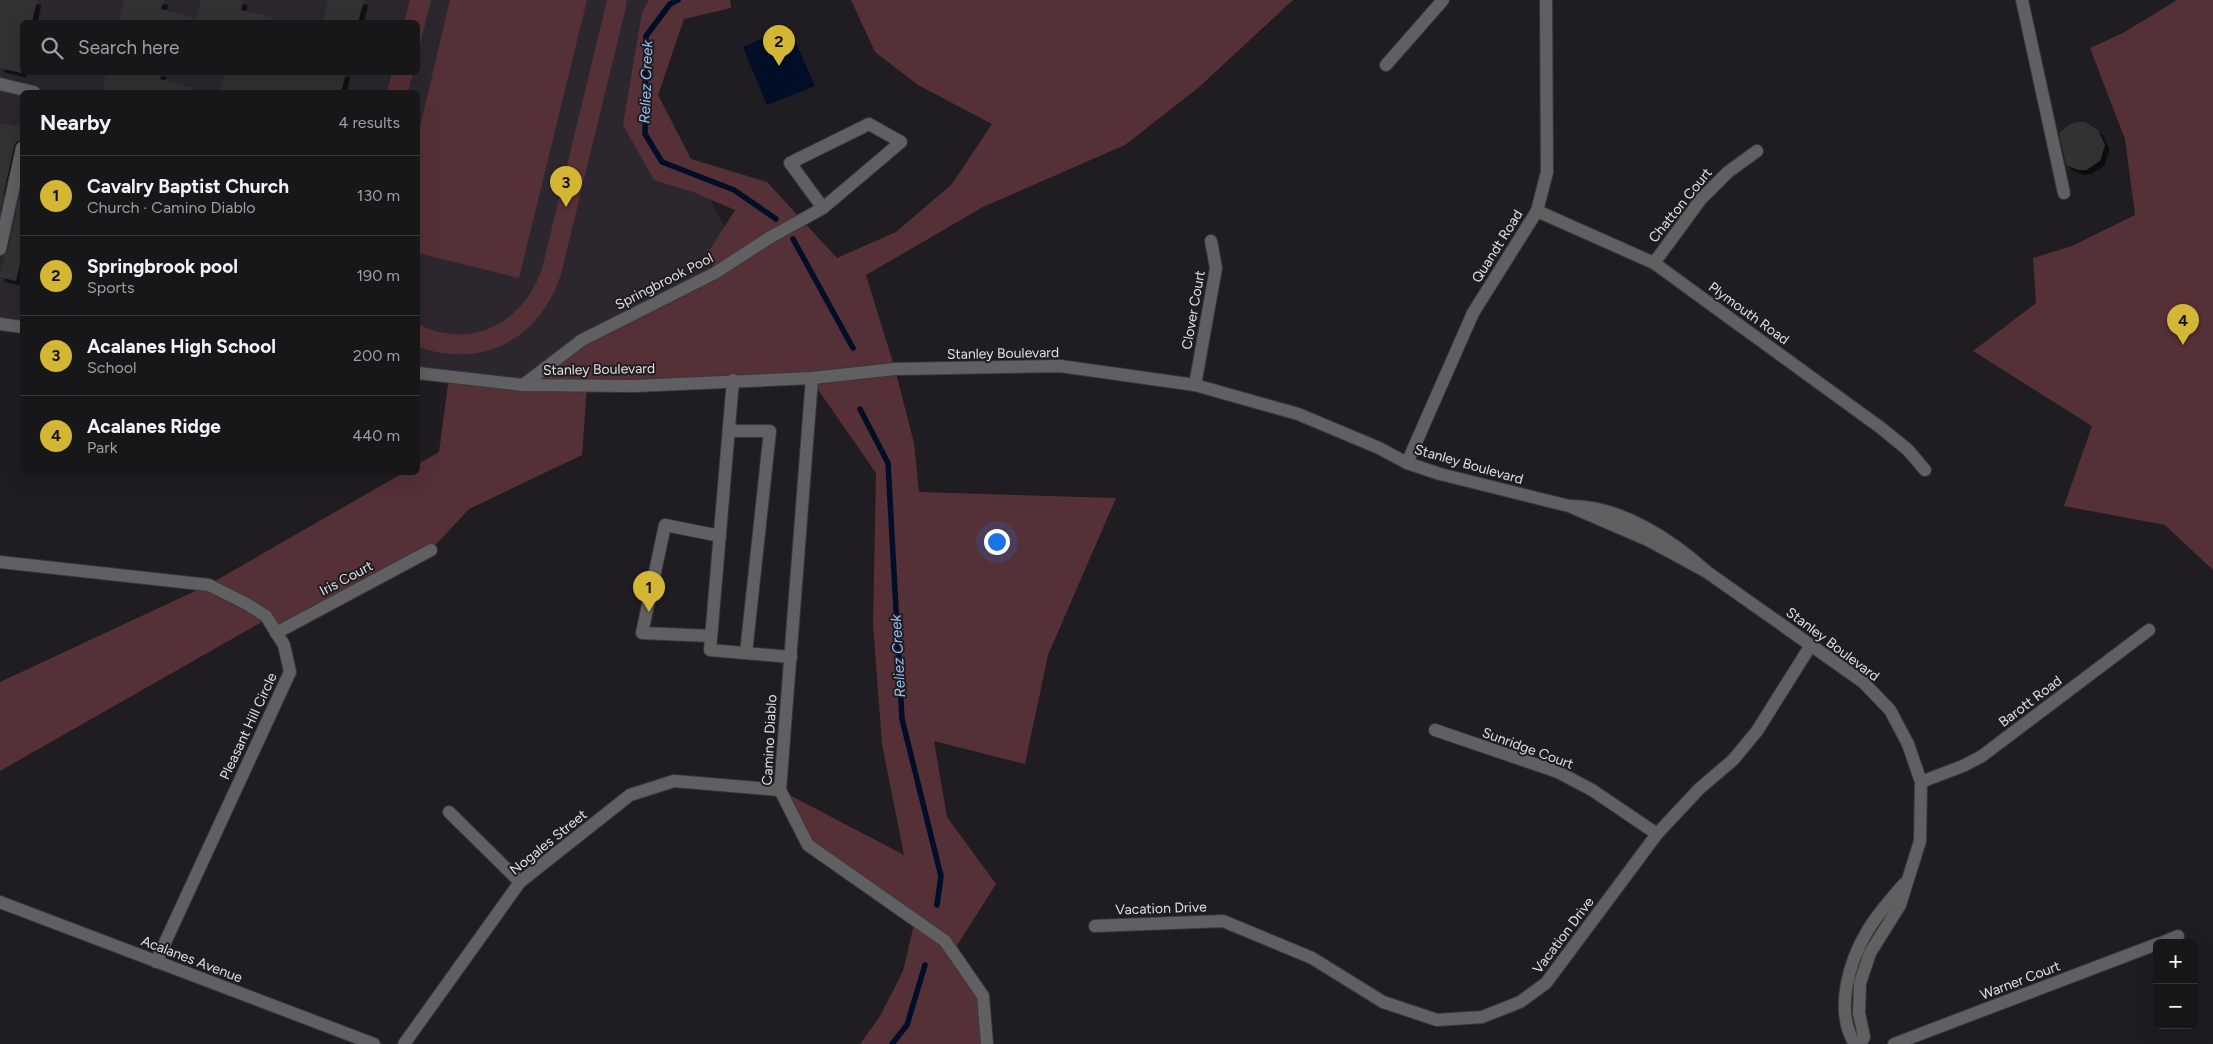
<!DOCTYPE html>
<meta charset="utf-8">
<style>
body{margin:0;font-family:Figtree,sans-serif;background:#242326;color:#f1f3f6}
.controls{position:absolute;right:15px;bottom:15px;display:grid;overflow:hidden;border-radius:8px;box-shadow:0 5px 20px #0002}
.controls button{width:45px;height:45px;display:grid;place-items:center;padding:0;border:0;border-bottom:1px solid #363538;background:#171619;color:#f1f3f6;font:25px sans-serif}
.you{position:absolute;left:996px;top:541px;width:18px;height:18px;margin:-12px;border:4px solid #fff;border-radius:50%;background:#1a73e8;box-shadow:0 0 0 8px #1a73e833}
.badge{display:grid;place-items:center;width:32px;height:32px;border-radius:50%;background:#d4b635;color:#111;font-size:16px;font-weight:700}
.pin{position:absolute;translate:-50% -41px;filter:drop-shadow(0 1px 2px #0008)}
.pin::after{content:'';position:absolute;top:26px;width:18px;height:15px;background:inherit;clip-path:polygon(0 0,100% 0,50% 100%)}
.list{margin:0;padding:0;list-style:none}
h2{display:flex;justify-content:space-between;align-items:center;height:65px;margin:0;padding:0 20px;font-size:21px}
h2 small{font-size:16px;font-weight:400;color:#9e9fa2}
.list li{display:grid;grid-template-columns:32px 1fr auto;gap:15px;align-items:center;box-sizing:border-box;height:80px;padding:0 20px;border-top:1px solid #363538}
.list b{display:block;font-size:19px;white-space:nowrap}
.list p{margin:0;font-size:16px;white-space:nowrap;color:#9e9fa2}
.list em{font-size:16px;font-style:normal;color:#9e9fa2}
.icon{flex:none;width:28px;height:28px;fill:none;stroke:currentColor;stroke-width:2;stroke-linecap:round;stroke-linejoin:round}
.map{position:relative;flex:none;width:2213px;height:1044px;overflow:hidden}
.search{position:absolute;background:#171619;box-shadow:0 5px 20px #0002;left:20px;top:20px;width:400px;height:55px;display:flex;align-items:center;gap:12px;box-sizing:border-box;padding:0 18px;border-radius:8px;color:#9e9fa2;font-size:19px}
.panel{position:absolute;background:#171619;box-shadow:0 5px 20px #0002;left:20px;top:90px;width:400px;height:385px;border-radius:8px}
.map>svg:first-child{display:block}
.built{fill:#2c272f;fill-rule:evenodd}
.green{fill:#553036}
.water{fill:#000e28}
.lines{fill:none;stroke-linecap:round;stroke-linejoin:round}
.stream{stroke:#000e28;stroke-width:5.5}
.building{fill:#333032;filter:url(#shadow)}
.minor-casing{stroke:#3a383c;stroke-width:14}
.minor{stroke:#606062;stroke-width:12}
.labels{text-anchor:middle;stroke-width:4;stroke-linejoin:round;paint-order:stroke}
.street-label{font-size:14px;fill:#e0dfe1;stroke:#1f1d21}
.water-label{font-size:15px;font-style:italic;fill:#9bc2f5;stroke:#1f1d21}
</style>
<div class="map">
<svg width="2213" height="1044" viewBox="0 0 2213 1044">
<defs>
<filter id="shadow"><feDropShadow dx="4.5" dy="4.5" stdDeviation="0" flood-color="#0009"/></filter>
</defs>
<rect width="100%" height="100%" fill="#1f1d21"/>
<path class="built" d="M 0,0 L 677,0 L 658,95 L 738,255 L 523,385 L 418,373 L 418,92 L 22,92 L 22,327 L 0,324 ZM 22,22 L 418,22 L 418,72 L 22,72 Z"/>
<g class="green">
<polygon points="410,0 431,0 418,53 418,22 404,22"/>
<polygon points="450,0 587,0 519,278 418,253 418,135"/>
<path d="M 607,0 L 627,0 L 625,11 L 561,274 C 540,339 484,369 418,347 L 418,324 C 471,351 523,323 542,269 Z"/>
<polygon points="649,0 730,0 731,8 684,19 658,95 691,159 767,182 837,258 896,232 952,184 992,124 918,85 875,52 851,0 1293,0 1198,88 1125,145 983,207 866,275 895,369 914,443 919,492 1116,498 1048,655 1025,764 934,741 947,817 996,884 953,952 983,996 987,1044 860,1044 880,1016 903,971 915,920 808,845 780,790 904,855 882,744 873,625 876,473 812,381 587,386 582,455 469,509 431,550 276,633 267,619 0,771 0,682 208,585 403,473 418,472 418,464 439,452 449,377 523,385 542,369 715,273 709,251 735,210 693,192 654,180 623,125 642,12"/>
<polygon points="2177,0 2213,0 2213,570 2165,525 2064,506 2092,426 1973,351 2036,303 2033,258 2072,246 2135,215 2125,139 2090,48 2123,33"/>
<polygon points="392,73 413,73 408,92 387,92"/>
</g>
<polygon class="water" points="789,27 815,86 767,105 743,47"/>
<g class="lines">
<g class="stream">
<polyline points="678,0 670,4 646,36 645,134 662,162 734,190 776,219"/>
<polyline points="793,239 853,348"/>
<polyline points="860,409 888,463 902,719 941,876 937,905"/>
<polyline points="892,1044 907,1025 925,965"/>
</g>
</g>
<g class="building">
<polygon points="0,0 37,0 32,22 22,22 22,73 0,68"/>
<polygon points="124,0 164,0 161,9 193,17 192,22 118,22"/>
<polygon points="201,0 243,0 241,10 272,17 271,22 195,22"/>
<polygon points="328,0 364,0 358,22 323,22"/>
<polygon points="106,72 162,72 160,79 193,88 193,92 102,92"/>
<polygon points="225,72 346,72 341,92 220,92"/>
<polygon points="2077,122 2085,122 2098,130 2105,145 2100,161 2086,170 2078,170 2066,165 2059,133 2070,124"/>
<polygon points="0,124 22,126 22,140 16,142 14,146 0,211"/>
<polygon points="22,184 22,254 16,281 0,277 0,275 5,255 8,251"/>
</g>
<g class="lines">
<g class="minor-casing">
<g id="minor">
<polyline points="2022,0 2064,193"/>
<polyline points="1386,65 1443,0"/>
<polyline points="0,84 34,92"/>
<polyline points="1537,211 1654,263 1881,428 1908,450 1925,470"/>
<polyline points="0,249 22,148"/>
<polyline points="1654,263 1701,199 1728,172 1757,151"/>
<polyline points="0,324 22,327"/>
<polyline points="418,373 523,385 634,386 812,378 895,369 1060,366 1195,385 1298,414 1379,448 1407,463 1440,474 1569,506 1648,540 1707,572"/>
<polyline points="812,378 780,790 808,845 945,941 983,996 987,1044"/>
<polyline points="733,380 710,650 791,657"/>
<polyline points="523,385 582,340 715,273 769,238 823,208 901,142 869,124 790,163 823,208"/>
<polyline points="1195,385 1216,268 1211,241"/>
<polyline points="729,431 770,431 746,653"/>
<polyline points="1407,463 1473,313 1537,211 1547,172 1546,0"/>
<path d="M 1571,506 C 1621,506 1672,540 1707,572 L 1863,682 L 1890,710 L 1908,744 L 1921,782 L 1920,841 L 1900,905 L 1870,953 L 1860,983 L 1859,1013 L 1864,1037 L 1860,1044"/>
<polyline points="0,562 209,585 245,603 266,616 284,645 290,672 156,962"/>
<polyline points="276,633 431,550"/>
<polyline points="711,636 642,633 665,525 720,536"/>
<polyline points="1435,730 1558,772 1592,790 1657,834"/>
<polyline points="1921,782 1963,766 1982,756 2149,630"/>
<polyline points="449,812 520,882"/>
<polyline points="0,902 374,1044"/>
<polyline points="1095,926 1223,921 1312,958 1383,1002 1437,1020 1482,1017 1520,1002 1546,983 1657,834 1699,789 1733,760 1757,731 1811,645"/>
<polyline points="2161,943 2178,936"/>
<polyline points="404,1044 520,882 630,795 674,781 780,790"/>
<path d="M 1855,1044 C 1834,1011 1849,961 1868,930 C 1878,913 1891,899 1904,884"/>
<polyline points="1894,1044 2157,944"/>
</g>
</g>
<use href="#minor" class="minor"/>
</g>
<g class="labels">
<g class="street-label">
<text transform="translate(1680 205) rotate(-51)" y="5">Chatton Court</text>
<text transform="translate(1497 246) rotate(-58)" y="5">Quandt Road</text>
<text transform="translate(664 281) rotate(-27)" y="5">Springbrook Pool</text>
<text transform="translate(1193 310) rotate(-80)" y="5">Clover Court</text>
<text transform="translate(1749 313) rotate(36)" y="5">Plymouth Road</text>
<text transform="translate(1003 353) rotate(-1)" y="5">Stanley Boulevard</text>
<text transform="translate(599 369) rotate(-1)" y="5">Stanley Boulevard</text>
<text transform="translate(1469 464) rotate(16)" y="5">Stanley Boulevard</text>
<text transform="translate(346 578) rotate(-28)" y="5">Iris Court</text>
<text transform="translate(1833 644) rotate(37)" y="5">Stanley Boulevard</text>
<text transform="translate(2030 701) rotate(-37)" y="5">Barott Road</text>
<text transform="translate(248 726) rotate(-65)" y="5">Pleasant Hill Circle</text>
<text transform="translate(769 740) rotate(-87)" y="5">Camino Diablo</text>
<text transform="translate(1528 748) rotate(20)" y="5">Sunridge Court</text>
<text transform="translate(548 842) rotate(-39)" y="5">Nogales Street</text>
<text transform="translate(1161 908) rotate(-2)" y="5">Vacation Drive</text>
<text transform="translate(1563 935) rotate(-53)" y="5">Vacation Drive</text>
<text transform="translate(192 959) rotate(21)" y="5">Acalanes Avenue</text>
<text transform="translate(2020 980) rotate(-21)" y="5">Warner Court</text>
</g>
<g class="water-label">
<text transform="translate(646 82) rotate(-88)" y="5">Reliez Creek</text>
<text transform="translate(898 656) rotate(-93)" y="5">Reliez Creek</text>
</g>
</g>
</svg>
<div class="controls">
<button>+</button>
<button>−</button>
</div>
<div class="you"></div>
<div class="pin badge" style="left:649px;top:612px">1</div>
<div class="pin badge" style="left:779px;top:66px">2</div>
<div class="pin badge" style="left:566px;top:207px">3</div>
<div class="pin badge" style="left:2183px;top:345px">4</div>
<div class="search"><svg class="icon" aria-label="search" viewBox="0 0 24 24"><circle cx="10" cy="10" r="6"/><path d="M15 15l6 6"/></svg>Search here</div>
<section class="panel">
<h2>Nearby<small>4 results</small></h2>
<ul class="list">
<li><span class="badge">1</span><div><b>Cavalry Baptist Church</b><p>Church · Camino Diablo</p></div><em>130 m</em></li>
<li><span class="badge">2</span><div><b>Springbrook pool</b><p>Sports</p></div><em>190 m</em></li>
<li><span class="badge">3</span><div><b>Acalanes High School</b><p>School</p></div><em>200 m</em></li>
<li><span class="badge">4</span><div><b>Acalanes Ridge</b><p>Park</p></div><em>440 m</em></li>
</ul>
</section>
</div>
